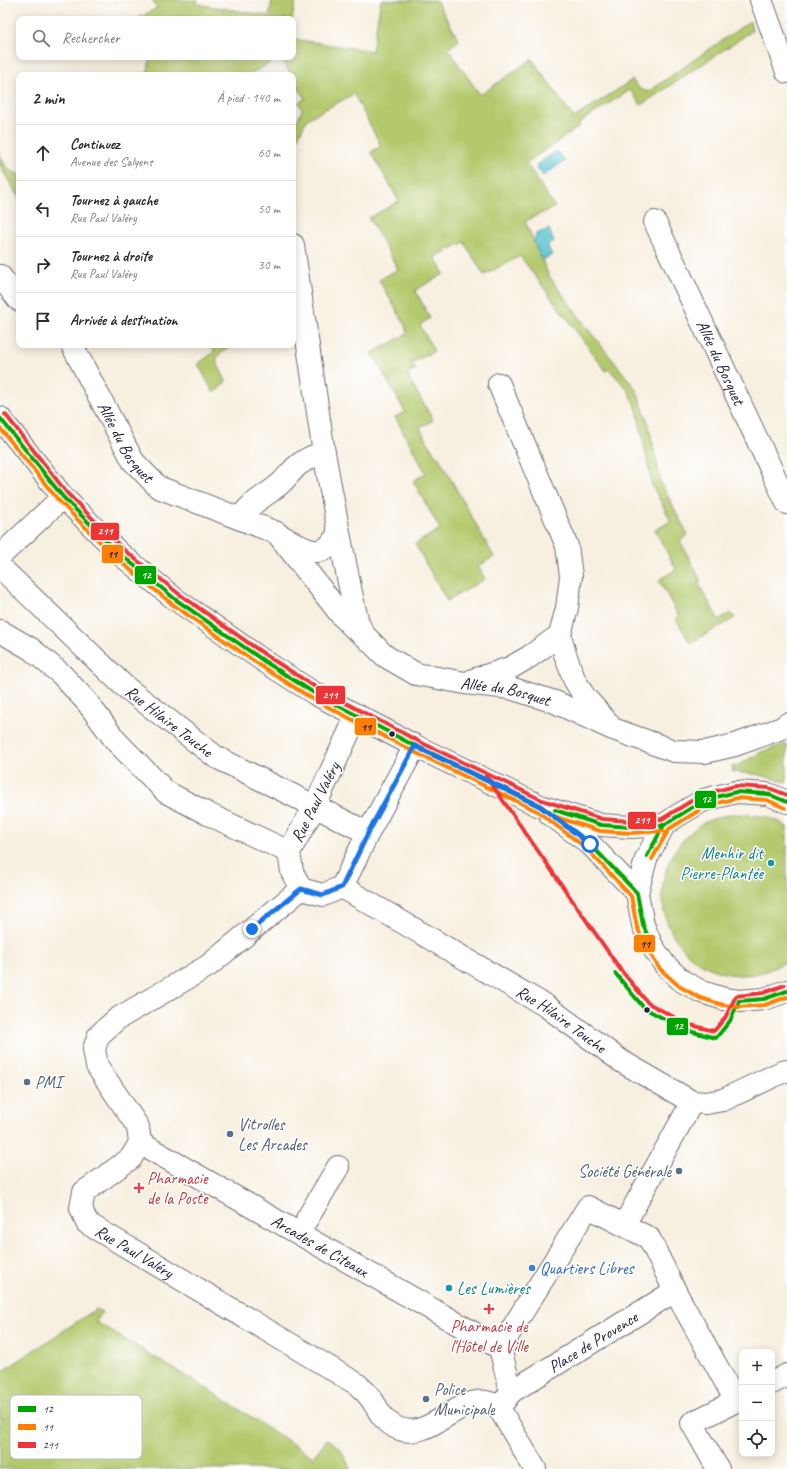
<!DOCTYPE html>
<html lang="fr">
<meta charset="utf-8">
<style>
body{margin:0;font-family:Caveat,sans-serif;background:#f7f7f7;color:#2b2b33}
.controls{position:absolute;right:12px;bottom:12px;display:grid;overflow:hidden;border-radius:8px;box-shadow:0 2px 10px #0003}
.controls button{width:36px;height:36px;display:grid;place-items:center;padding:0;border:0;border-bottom:1px solid #e1e1e2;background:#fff;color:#2b2b33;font:20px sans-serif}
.stop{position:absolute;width:12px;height:12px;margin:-9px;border:3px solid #1a73e8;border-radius:50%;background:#fff}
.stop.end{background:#1a73e8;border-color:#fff;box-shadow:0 1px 4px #0008}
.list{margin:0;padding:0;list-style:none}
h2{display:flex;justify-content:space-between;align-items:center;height:52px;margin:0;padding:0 16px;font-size:17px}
h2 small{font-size:13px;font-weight:400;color:#7c7c81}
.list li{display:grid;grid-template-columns:26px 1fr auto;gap:12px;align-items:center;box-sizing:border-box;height:56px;padding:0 16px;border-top:1px solid #e1e1e2}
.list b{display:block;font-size:15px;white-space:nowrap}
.list p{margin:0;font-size:13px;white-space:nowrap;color:#7c7c81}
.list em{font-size:13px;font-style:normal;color:#7c7c81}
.icon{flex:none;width:22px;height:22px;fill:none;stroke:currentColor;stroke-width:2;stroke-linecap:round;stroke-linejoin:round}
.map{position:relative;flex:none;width:787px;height:1469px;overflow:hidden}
.search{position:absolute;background:#fff;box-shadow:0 2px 10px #0003;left:16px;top:16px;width:280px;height:44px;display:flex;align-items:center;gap:10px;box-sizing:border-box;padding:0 14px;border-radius:8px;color:#7c7c81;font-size:15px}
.panel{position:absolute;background:#fff;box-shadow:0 2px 10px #0003;left:16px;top:72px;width:280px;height:276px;border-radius:8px}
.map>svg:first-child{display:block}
.green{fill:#b4c96d;stroke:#6b7654}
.water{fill:#55c1cf;stroke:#3c7285}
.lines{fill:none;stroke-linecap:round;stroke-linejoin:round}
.minor-casing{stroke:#6d6a74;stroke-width:24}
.major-casing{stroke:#6d6a74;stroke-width:24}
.minor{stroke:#fff;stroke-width:22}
.major{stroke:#fff;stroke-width:22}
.bus-1-casing{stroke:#fff;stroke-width:7}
.bus-2-casing{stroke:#fff;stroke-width:7}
.bus-3-casing{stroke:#fff;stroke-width:7}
.bus-1{stroke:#00a400;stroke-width:4}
.bus-2{stroke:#ff8000;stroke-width:4}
.bus-3{stroke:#ee3536;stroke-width:4}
.route{stroke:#1a73e8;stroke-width:5}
.bus-dot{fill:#22223b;stroke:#fff;stroke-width:1.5}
.culture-dot{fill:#0f9aa8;stroke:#fff;stroke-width:1.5}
.service-dot{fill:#5c6f8a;stroke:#fff;stroke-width:1.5}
.health-dot{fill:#e0444e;stroke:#fff;stroke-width:1.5}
.shop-dot{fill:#3f7fe0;stroke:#fff;stroke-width:1.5}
.labels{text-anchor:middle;stroke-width:3;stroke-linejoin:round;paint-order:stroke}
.street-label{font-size:17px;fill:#22223b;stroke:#fff}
.culture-label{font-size:17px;fill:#0d838f;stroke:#fff;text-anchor:end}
.service-label{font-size:17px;fill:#4e5e75;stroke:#fff;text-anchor:start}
.health-label{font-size:17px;fill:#be3a42;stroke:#fff;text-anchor:start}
.shop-label{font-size:17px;fill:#366cbe;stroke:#fff;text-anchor:start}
.key{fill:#fff;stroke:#bdbdc4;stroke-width:1}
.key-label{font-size:11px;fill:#22223b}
.line-badge{stroke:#fff;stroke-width:1.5}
.badge-label{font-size:11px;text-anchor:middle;font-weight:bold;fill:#fff}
.pale-badge-label{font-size:11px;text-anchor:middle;font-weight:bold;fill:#111}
</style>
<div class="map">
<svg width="787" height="1469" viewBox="0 0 787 1469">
<rect width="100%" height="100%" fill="#fff"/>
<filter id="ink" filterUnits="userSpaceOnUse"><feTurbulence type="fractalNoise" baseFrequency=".025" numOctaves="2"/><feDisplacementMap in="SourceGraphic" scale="8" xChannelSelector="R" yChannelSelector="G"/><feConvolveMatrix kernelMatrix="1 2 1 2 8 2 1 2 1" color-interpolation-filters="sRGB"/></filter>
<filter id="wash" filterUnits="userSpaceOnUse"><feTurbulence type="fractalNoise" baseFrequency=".012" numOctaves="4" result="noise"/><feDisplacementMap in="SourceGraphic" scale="16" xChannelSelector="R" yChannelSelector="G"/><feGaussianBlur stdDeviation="0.9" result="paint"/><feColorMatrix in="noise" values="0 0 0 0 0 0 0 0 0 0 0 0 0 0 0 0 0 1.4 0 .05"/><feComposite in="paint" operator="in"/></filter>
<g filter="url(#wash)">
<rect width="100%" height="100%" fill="#f7efdf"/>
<g class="green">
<polygon points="152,0 198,0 197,4 269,16 272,0 296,0 292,19 137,19 157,8"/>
<polygon points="381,0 436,0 459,40 448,49 480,95 532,59 574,118 632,80 640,89 648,92 750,21 752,31 641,105 630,90 579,123 579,127 526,163 555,207 525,221 549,276 588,329 636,389 648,422 661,483 688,535 680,541 701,581 698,583 719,620 731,613 735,618 690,643 676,619 679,617 659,580 676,569 655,530 671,521 652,485 637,410 628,390 609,369 606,371 520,256 484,275 464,242 435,257 444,274 415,290 430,318 420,325 434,351 412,363 416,369 410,372 408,377 433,420 420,428 436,456 438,456 494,557 478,566 485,579 447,601 415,544 440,529 413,481 426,473 395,417 405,412 372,353 407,334 405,325 379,280 398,269 369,218 399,201 371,152 381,146 354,94 307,119 293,148 293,130 302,110 299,102 305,99 293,78 293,75 291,75 281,57 248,75 145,75 148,71 150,57 293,57 293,39 372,51"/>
<path d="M 0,153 C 3,163 7,172 19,174 L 19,199 L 0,166 Z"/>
<polygon points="213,345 225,345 227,349 218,356 216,361 226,381 219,389 213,392 198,364 214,352"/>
<polygon points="787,744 787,782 755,774 733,772 732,767 737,766 763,751"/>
<path d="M 729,814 C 749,814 771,814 787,827 L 787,961 C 774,968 760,975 744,975 C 679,976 641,905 675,851 C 682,840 692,830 703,823 C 711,819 721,817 729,814 Z"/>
<polygon points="96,1309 102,1312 96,1322 209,1390 313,1457 327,1439 339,1447 351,1469 0,1469 0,1373"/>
</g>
<g class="water">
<polygon points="557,151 565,161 543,176 536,165"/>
<polygon points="549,229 554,242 549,244 548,247 552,255 542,260 534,243 536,234"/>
</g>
</g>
<g filter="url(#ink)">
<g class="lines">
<g class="minor-casing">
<g id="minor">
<polyline points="761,0 787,72"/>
<path id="s1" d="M 655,222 L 787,503"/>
<polyline points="293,245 324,453 339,533 354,607 358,623 364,635"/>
<polyline points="0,276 19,300"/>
<path id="s2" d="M 72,345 L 133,461 L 158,487 L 277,533 L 342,616 L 354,628 L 365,636 L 385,656 L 416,674 L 465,683 L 510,688 L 555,702 L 613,729 L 674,751 L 705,752 L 735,745 L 782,728 L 787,724"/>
<polyline points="499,384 567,546 571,576 567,608 560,635 565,654 574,679 584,696 608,723"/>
<path d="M 241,518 C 250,502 268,495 281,483 C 288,477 293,468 301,463 C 308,458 315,455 324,453"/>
<path d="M 283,537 C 297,544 315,559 329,546 C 333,542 336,537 339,533"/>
<polyline points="0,556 63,497"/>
<path id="s3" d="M 0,567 L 124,686 L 216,757 L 368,833"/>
<polyline points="0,631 31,649 61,674 87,702 116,741 166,792 208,814 289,852"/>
<polyline points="473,680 510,668 529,657 560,635"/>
<polyline points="357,715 315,806 289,852 292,872 301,889 323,895 342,887 368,833 415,746"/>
<path id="s4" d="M 342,887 L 546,1006 L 621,1061 L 692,1102 L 706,1103 L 723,1100 L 782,1072 L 787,1071"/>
<path id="s5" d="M 301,889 L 208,966 L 117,1019 L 99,1035 L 94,1049 L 97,1066 L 138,1127 L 140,1143 L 131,1158 L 84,1192 L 81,1208 L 87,1223 L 357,1384 C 361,1388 365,1391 368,1395 C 380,1408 377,1416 395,1427 C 432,1447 465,1381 499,1408 L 535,1469"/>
<path id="s6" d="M 140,1143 L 500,1348"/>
<polyline points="307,1219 338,1167"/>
<polyline points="624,1225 692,1102"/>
<polyline points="772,1383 787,1375"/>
<path id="s7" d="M 511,1392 L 675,1291 L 736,1401"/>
<polyline points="499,1408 511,1392 500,1348 588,1207 649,1238 675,1291"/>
<polyline points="718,1469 692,1423 742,1398"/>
</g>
</g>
<g class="major-casing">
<g id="major">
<polyline points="0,418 63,497 119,553 175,599 264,661 314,693 415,746 540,806 601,825 631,827 664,825"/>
<polyline points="787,802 768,794 736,792 704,800 677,816 664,825 646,859 637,893 643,925 652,946 665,965 682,981 702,992 724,999 739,1001 764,999 787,991"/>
<polyline points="550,814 590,844 637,893"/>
</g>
</g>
<use href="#minor" class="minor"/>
<use href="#major" class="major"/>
<g class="bus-1-casing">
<g id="bus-1">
<polyline points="0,418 63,497 119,553 175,599 264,661 314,693 415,746 540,806 590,844 637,893 643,925 652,946"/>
<polyline points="555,810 601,825 631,827 664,825"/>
<polyline points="647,856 664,825 704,800 736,792 768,794 787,802"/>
<polyline points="615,973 644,1008 685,1030 716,1038 730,1021 739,1001"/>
<polyline points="739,1001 764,999 787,991"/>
</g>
</g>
<g class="bus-2-casing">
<g id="bus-2">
<polyline points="0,428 59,501 115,557 172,604 261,666 311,698 412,751 537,811 586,848 631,896 637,927 647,949 660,969 679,986 700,998 723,1005 738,1007 765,1005 787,997"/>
<polyline points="553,816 600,831 631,833 664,831"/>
<polyline points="652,859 669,829 706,806 737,798 767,800 785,808"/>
</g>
</g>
<g class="bus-3-casing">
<g id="bus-3">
<polyline points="5,414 67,493 123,549 179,594 267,656 317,688 418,741 542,800 602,819 631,821 662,819 701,795 735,786 769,788 787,795"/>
<polyline points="486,776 620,969 648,1003 687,1024 714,1031 725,1018 736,996 763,993 785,985"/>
</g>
</g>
<use href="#bus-1" class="bus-1"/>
<use href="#bus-2" class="bus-2"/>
<use href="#bus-3" class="bus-3"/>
</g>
</g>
<g class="lines" filter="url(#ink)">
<polyline class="route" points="252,929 301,889 323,895 342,887 368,833 415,746 540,806 590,844"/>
</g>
<g class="bus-dot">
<circle cx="392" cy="734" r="3.5"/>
<circle cx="647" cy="1010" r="3.5"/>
</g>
<g class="culture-dot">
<circle cx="771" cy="863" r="4"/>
<circle cx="449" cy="1288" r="4"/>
</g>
<g class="service-dot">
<circle cx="27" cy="1082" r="4"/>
<circle cx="230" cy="1134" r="4"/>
<circle cx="679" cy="1171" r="4"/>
<circle cx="426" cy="1399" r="4"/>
</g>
<g class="health-dot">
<path d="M137 1182h4v4h4v4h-4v4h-4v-4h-4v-4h4z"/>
<path d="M487 1303h4v4h4v4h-4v4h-4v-4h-4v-4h4z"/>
</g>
<circle class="shop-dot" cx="532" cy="1268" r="4"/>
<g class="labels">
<g class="street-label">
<text dy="6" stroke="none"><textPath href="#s1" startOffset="155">Allée du Bosquet</textPath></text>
<text dy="6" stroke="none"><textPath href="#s2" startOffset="111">Allée du Bosquet</textPath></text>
<text dy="6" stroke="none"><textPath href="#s2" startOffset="586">Allée du Bosquet</textPath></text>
<text dy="6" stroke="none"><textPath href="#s3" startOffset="229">Rue Hilaire Touche</textPath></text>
<text transform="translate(315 802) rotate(-63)" y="6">Rue Paul Valéry</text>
<text dy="6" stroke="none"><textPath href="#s4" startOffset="256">Rue Hilaire Touche</textPath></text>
<text dy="6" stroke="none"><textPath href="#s6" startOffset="207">Arcades de Citeaux</textPath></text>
<text dy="6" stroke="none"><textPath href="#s5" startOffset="535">Rue Paul Valéry</textPath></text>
<text dy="6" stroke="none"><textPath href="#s7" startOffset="96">Place de Provence</textPath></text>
</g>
<g class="culture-label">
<text x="763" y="859">Menhir dit<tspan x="763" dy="20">Pierre-Plantée</tspan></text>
<text x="457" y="1294" text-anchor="start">Les Lumières</text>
</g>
<g class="service-label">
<text x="35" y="1088">PMI</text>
<text x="238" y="1130">Vitrolles<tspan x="238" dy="20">Les Arcades</tspan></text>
<text x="671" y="1177" text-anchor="end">Société Générale</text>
<text x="434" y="1395">Police<tspan x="434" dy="20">Municipale</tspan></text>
</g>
<g class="health-label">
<text x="147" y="1184">Pharmacie<tspan x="147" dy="20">de la Poste</tspan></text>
<text x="489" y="1332" text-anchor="middle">Pharmacie de<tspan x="489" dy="20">l'Hôtel de Ville</tspan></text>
</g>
<g class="shop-label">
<text x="540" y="1274">Quartiers Libres</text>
</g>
</g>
<rect x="10" y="1395" width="132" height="64" rx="6" class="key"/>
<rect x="18" y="1406" width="18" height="6" fill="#00a400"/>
<rect x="18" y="1424" width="18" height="6" fill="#ff8000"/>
<rect x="18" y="1442" width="18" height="6" fill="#ee3536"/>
<g class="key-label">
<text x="43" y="1413">12</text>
<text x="43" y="1431">11</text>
<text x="43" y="1449">211</text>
</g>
<g class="line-badge">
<rect x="90" y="522" width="30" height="19" rx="4" fill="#ee3536"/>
<rect x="101" y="544" width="23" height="20" rx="4" fill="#ff8000"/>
<rect x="134" y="565" width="23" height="20" rx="4" fill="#00a400"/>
<rect x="315" y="685" width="31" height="20" rx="4" fill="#ee3536"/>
<rect x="354" y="717" width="23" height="19" rx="4" fill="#ff8000"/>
<rect x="694" y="790" width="23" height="19" rx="4" fill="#00a400"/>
<rect x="627" y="811" width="30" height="19" rx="4" fill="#ee3536"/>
<rect x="633" y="934" width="23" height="19" rx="4" fill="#ff8000"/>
<rect x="666" y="1017" width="23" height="19" rx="4" fill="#00a400"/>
</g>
<g class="badge-label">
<text x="105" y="535">211</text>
<text x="146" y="579">12</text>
<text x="330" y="699">211</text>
<text x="706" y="803">12</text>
<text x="642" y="824">211</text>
<text x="678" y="1030">12</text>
</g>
<g class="pale-badge-label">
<text x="112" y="558">11</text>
<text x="366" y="731">11</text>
<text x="645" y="948">11</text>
</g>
</svg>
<div class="controls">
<button>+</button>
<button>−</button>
<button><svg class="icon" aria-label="locate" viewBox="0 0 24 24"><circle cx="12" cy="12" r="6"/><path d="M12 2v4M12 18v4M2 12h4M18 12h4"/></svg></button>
</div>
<div class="stop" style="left:590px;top:844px"></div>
<div class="stop end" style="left:252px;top:929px"></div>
<div class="search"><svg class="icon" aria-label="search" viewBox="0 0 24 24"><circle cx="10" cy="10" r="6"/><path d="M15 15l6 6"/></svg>Rechercher</div>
<section class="panel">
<h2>2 min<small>À pied · 140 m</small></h2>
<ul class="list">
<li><svg class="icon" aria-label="ahead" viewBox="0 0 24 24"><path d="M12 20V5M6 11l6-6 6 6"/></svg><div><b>Continuez</b><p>Avenue des Salyens</p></div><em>60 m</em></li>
<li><svg class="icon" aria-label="left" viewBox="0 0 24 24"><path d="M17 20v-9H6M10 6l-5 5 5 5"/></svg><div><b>Tournez à gauche</b><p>Rue Paul Valéry</p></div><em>50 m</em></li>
<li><svg class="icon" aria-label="right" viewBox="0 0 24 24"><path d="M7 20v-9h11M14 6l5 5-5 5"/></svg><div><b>Tournez à droite</b><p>Rue Paul Valéry</p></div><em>30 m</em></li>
<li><svg class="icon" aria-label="arrive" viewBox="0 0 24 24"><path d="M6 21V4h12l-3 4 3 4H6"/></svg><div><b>Arrivée à destination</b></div></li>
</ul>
</section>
</div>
